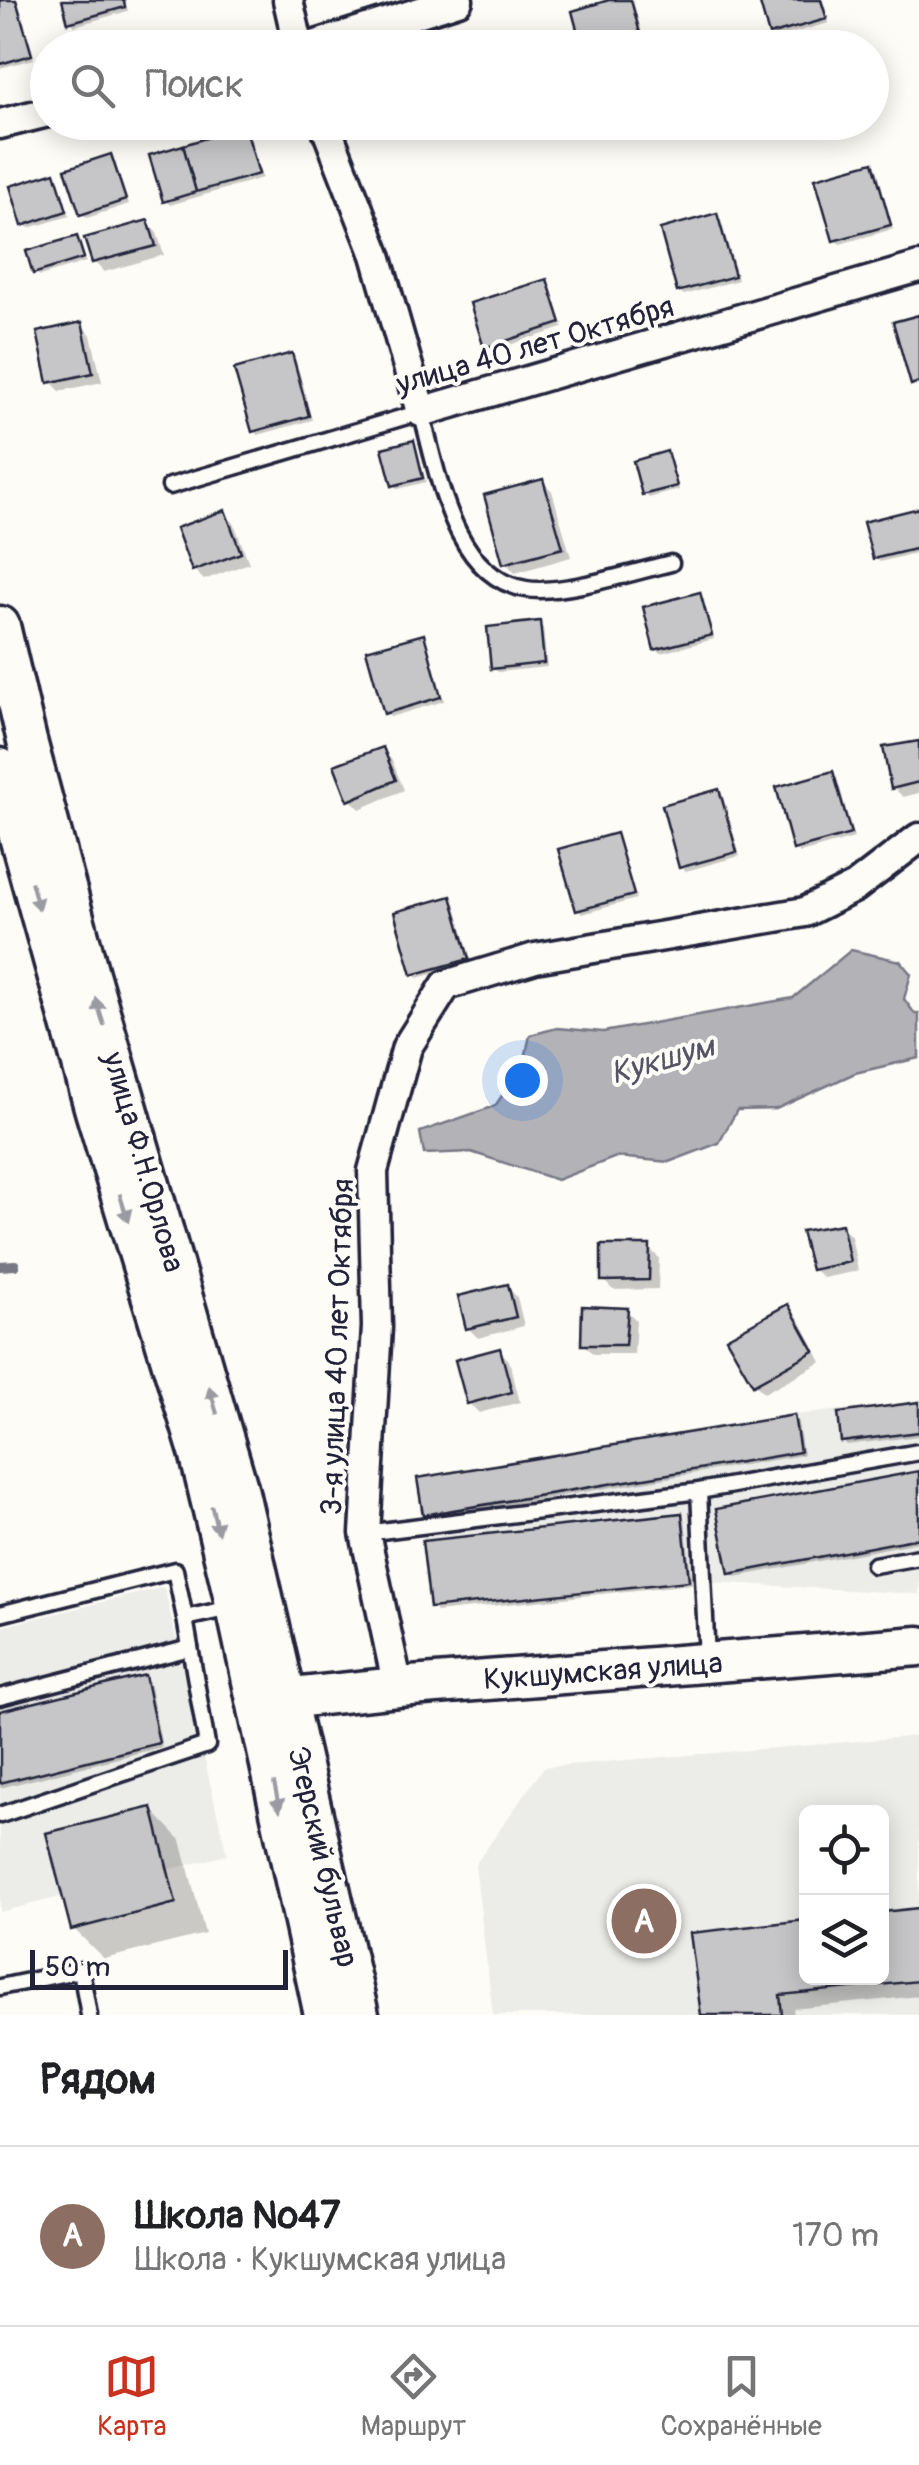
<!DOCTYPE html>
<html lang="ru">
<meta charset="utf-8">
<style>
body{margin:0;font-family:Pangolin,sans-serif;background:#f6f6f6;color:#202124}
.controls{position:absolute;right:30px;bottom:30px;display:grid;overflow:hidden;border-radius:15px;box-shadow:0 5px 25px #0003}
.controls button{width:90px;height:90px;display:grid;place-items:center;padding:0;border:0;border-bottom:2px solid #e0e0e0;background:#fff;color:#202124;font:50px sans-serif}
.scale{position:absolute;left:30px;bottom:25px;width:258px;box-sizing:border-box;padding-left:10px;border:5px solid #22223b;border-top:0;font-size:28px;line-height:35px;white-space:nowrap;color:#22223b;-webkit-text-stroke:8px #fdfcf7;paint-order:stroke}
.you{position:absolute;left:522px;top:1080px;width:35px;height:35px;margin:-25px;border:8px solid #fff;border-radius:50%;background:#1a73e8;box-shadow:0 0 0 15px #1a73e833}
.badge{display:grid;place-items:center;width:65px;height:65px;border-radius:50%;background:#c8321e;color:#fff;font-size:32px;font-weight:700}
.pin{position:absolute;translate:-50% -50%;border:5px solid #fff;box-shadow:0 2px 10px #0006}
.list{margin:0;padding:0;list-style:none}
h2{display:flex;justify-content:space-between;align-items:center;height:130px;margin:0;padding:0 40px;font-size:42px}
h2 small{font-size:32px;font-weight:400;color:#757577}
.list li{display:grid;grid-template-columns:65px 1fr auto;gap:30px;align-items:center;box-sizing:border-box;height:180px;padding:0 40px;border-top:2px solid #e0e0e0}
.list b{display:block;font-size:38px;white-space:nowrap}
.list p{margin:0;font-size:32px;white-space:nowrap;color:#757577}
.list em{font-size:32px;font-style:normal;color:#757577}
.icon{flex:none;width:55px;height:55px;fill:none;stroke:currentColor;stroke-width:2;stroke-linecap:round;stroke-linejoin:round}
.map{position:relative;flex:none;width:919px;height:2015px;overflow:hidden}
.search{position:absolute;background:#fff;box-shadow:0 5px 25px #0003;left:30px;right:30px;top:30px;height:110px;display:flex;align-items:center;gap:25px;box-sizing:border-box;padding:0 35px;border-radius:55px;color:#757577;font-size:38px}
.sheet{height:310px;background:#fff}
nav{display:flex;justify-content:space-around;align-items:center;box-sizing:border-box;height:140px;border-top:2px solid #e0e0e0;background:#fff;font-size:28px;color:#757577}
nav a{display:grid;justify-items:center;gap:5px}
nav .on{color:#c8321e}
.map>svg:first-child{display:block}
.built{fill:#ecece9;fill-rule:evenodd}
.water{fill:#b2b2b7;stroke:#787885;stroke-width:2.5}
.shadow{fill:#0003}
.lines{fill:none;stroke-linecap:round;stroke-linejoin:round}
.stream{stroke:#787885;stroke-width:10}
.building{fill:#c6c6c8;stroke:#22223b;stroke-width:2.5}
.lane-casing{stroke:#22223b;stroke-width:21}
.street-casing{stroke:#22223b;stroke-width:35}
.secondary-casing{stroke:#22223b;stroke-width:45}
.lane{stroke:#fdfcf7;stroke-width:14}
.street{stroke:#fdfcf7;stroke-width:28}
.secondary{stroke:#fdfcf7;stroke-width:38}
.oneway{fill:#9a9aa2}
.labels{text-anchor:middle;stroke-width:8;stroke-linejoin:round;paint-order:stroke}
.street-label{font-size:30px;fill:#22223b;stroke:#fdfcf7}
.water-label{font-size:32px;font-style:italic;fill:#545466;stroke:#fdfcf7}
</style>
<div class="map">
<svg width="919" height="2015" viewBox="0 0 919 2015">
<rect width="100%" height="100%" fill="#fdfcf7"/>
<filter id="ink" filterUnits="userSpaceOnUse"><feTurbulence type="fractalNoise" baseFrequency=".01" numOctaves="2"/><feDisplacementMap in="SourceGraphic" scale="20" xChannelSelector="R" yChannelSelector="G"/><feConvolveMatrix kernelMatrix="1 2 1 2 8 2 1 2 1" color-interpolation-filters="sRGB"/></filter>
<g filter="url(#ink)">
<g class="built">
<polygon points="919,1402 919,1594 689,1581 430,1608 417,1478 794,1415"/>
<polygon points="164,1587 227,1855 0,1912 0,1627"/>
<path d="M 919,1736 L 919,2015 L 493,2015 L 475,1865 L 544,1767 ZM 806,1812 L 882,1812 L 882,1978 L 806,1978 Z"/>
</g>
<polygon class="water" points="851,950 900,961 911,974 904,999 915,1014 919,1014 919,1058 855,1073 776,1109 737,1110 719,1143 669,1162 616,1157 557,1180 471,1152 424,1154 420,1132 495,1106 524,1063 530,1035 557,1028 603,1032 793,998"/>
<g class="shadow">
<polygon points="0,0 18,0 34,59 0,68"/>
<polygon points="64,0 125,0 128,11 74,26"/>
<polygon points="618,0 633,1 646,48 585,48"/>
<polygon points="761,0 823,0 829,23 775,38 771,34"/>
<polygon points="422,122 453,122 427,130"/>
<polygon points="244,129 249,133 262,178 170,205 166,201"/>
<polygon points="110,157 129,204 87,218 82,214"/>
<polygon points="872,165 877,169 893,229 840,244 835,240"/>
<polygon points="54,175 70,216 29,228 24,224"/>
<polygon points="716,216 721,220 738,280 684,295 679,291"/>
<polygon points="148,223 157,233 164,255 104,272 94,262"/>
<polygon points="76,238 86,262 40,276 35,272"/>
<polygon points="546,282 563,328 491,351 486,347"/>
<polygon points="82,325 91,335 102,382 60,391 50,381"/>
<polygon points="291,356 296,360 312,420 258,435 254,431"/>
<polygon points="413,443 417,447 426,482 398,489 394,485"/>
<polygon points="666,454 670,458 679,490 649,498 645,494"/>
<polygon points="542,481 552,491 571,557 515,573 506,563"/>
<polygon points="919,510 919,552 880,562 876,558"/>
<polygon points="224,513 234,523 249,563 204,580 194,570"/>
<polygon points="699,594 703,599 714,639 661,653 657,649"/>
<polygon points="539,624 543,628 547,667 498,672 494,668"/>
<polygon points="423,637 427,642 444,701 390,717 386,712"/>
<polygon points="919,744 919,793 903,797 893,787"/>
<polygon points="382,750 392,760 404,790 360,809 350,799"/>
<polygon points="832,774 837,778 854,838 800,853 795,849"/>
<polygon points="718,792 723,796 740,856 686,871 681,867"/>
<polygon points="615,835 619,840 636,899 582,914 578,910"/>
<polygon points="451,899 455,903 472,963 418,978 414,973"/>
<polygon points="841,1227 851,1236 858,1271 823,1278 813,1268"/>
<polygon points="649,1248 659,1258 658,1289 613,1290 603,1280"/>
<polygon points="507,1287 517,1297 524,1326 478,1338 468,1328"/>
<polygon points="788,1307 798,1317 822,1362 764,1393 755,1384"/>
<polygon points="627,1311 636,1320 634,1354 593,1354 583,1344"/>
<polygon points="499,1351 509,1360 520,1402 479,1413 469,1403"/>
<polygon points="919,1404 919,1436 847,1445 843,1441"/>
<polygon points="793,1418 798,1422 803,1455 430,1518 426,1514"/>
<polygon points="919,1474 919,1542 735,1577 731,1573"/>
<polygon points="681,1516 685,1520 692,1584 436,1612 432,1607"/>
<polygon points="145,1678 149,1682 162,1747 0,1788 0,1713"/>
<polygon points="151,1809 181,1840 205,1934 104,1959 73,1928"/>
<polygon points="919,1911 919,1996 793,2009 794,2015 704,2015 693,1935 806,1923 806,1978 882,1978 882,1915"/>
</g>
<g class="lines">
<polyline class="stream" points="0,1266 15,1265"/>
</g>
<g class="building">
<polygon points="0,0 16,0 32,55 0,64"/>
<polygon points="62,0 124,0 125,7 68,23"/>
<polygon points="609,0 631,0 644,48 582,48 572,11"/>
<polygon points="759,0 821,0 827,19 769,35"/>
<polygon points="245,126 259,174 196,192 183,145"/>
<polygon points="183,145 196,192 163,202 149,155"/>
<polygon points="111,154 126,200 80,215 65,169"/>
<polygon points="873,162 891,225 833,241 815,178"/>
<polygon points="55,172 67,211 22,226 10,186"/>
<polygon points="717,213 735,276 677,292 660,229"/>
<polygon points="148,220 156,246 92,263 84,238"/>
<polygon points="77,236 84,258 33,274 26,251"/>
<polygon points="547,279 561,323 484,348 470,303"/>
<polygon points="919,315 919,382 911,385 893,322"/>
<polygon points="82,322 93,373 48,383 37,332"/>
<polygon points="292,353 309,416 252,432 234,369"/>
<polygon points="414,440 423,478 392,486 382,448"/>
<polygon points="667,451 677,486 642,495 633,461"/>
<polygon points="543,479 563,548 503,564 484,495"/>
<polygon points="919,508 919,548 873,559 863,522"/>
<polygon points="225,510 241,553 192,571 176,528"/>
<polygon points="700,592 712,635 654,650 643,607"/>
<polygon points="540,621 544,663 491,669 487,627"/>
<polygon points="424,634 441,697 384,714 366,650"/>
<polygon points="919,741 919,782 891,789 883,747"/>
<polygon points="383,747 396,780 348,801 334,765"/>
<polygon points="833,771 851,834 793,850 776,787"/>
<polygon points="719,789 737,852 679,868 662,805"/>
<polygon points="616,833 634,895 576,911 558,849"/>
<polygon points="451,896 469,959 412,975 394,912"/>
<polygon points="842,1224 850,1262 811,1270 801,1231"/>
<polygon points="601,1245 650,1245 649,1280 601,1281"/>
<polygon points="508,1284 516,1317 466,1329 458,1296"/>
<polygon points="788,1304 814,1351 753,1385 726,1338"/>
<polygon points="582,1306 628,1308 625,1345 581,1345"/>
<polygon points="500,1348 512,1392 467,1404 455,1360"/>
<polygon points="919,1402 919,1432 841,1442 838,1413"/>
<polygon points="794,1415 800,1452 423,1515 417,1478"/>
<polygon points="919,1471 919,1538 729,1574 716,1509"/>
<polygon points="682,1513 689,1581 430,1608 422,1541"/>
<polygon points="145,1675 159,1743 0,1783 0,1711"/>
<polygon points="152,1807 176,1903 71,1930 46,1833"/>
<polygon points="919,1908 919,1994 918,1981 780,1995 782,2015 701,2015 690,1933 806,1920 806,1978 882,1978 882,1912"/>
</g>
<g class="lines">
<g class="lane-casing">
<g id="lane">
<path d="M 170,486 L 421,412 C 438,471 452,577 526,589 C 563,595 633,572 671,563"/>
<polyline points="699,1491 707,1660"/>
<polyline points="365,1533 699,1491 919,1452"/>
<polyline points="874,1565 919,1557"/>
<polyline points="0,1614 175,1570 185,1618 235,1607"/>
<polyline points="0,1697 190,1648"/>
<polyline points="0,1815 207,1745 185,1618"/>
<polyline points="0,1987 81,1970 89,2015"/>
</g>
</g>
<g class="street-casing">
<g id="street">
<polyline points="288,0 299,48"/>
<polyline points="307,48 458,0"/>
<polyline points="324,122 376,255 421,412 919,267"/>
<polyline points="0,124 48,112"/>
<polyline points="398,1687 365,1533 377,1327 373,1171 407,1047 446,985 535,958 805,912 855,887 919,838"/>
</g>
</g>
<g class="secondary-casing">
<g id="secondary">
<polyline points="0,626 27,741 89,974 238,1488 359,2015"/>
<polyline points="0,768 95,1111 199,1452 236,1607 324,2015"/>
<polyline points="264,1701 398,1687 919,1646"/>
</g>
</g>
<use href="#lane" class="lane"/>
<use href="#street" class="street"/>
<use href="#secondary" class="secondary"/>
</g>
<defs><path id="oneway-solid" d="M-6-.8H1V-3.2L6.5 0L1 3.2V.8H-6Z" transform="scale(2.5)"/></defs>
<g class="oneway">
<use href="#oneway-solid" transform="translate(35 896) rotate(75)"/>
<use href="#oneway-solid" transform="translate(100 1012) rotate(-106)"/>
<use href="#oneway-solid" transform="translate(124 1208) rotate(73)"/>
<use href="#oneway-solid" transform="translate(213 1400) rotate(-106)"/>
<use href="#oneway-solid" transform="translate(215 1520) rotate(76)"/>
<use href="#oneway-solid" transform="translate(277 1797) rotate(78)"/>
</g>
</g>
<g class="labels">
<g class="street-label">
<text transform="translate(535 345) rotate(-16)" y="10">улица 40 лет Октября</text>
<text transform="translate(144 1162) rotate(74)" y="10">улица Ф.Н.Орлова</text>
<text transform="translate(337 1347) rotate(-88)" y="10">3-я улица 40 лет Октября</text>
<text transform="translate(603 1671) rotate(-4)" y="10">Кукшумская улица</text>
<text transform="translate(323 1857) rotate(77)" y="10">Эгерский бульвар</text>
</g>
<g class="water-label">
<text transform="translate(662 1059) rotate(-16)" y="11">Кукшум</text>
</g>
</g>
</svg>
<div class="controls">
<button><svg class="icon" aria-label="locate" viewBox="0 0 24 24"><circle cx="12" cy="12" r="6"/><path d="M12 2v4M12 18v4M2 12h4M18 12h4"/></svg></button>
<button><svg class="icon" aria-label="layers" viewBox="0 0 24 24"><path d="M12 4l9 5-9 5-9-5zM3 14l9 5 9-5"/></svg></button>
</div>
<div class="scale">50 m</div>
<div class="you"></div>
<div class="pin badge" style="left:644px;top:1921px;background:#8d6e63">A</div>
<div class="search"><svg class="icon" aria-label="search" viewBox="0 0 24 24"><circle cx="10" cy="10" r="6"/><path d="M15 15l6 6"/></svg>Поиск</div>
</div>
<section class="sheet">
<h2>Рядом<small></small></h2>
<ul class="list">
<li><span class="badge" style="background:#8d6e63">A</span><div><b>Школа №47</b><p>Школа · Кукшумская улица</p></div><em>170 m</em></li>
</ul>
</section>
<nav>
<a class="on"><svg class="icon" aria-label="map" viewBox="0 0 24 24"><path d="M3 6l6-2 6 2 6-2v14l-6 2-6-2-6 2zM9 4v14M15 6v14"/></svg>Карта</a>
<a><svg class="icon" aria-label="directions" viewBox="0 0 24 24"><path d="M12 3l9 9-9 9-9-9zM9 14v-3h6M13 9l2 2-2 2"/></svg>Маршрут</a>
<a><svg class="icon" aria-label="saved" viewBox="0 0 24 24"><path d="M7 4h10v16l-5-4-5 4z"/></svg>Сохранённые</a>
</nav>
